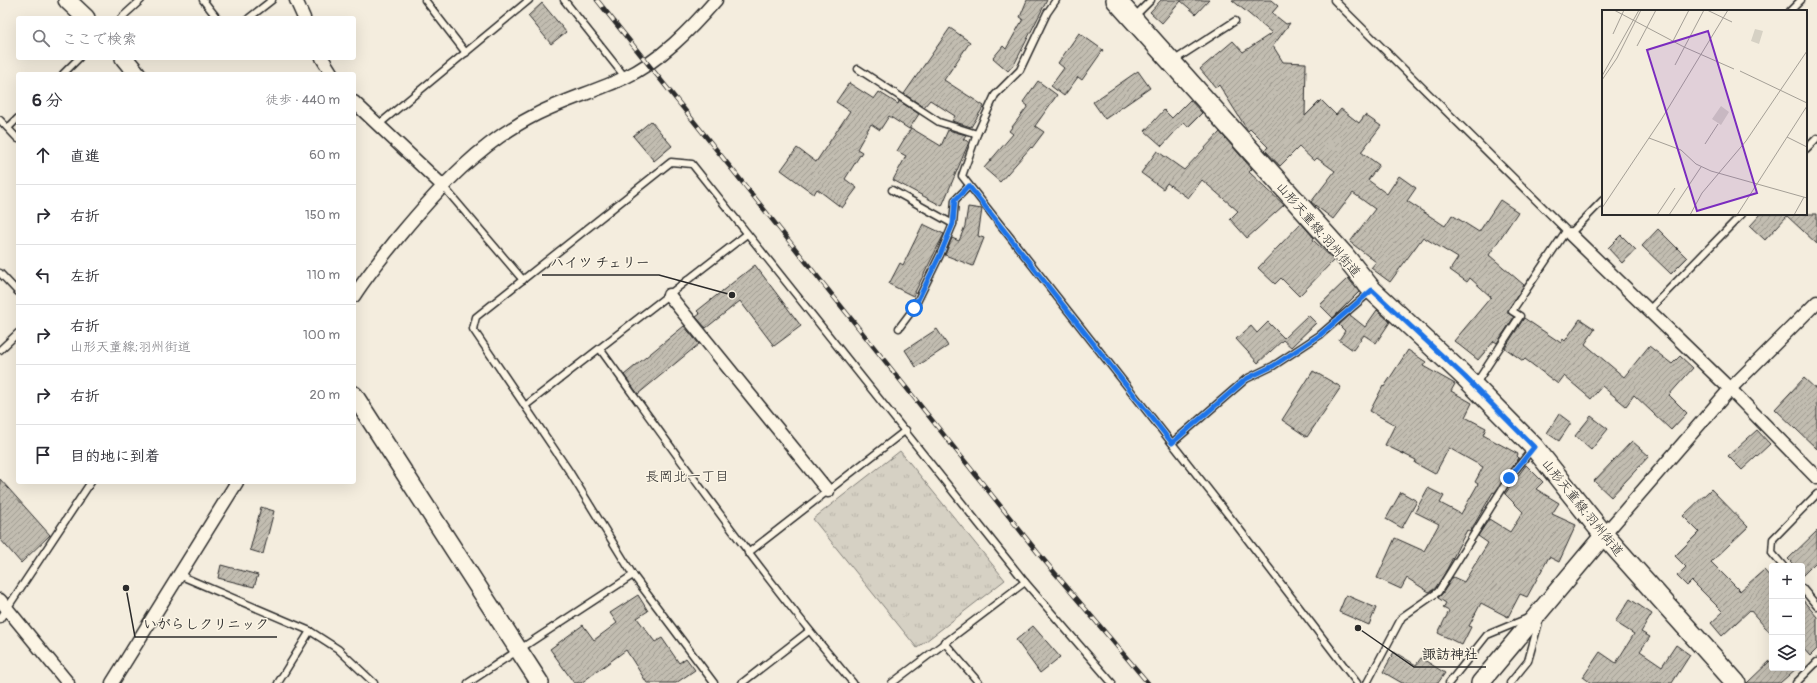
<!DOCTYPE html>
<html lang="ja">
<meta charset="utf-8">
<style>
body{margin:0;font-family:Pangolin,"Klee One",sans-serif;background:#f7f7f7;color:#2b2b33}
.controls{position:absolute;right:12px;bottom:12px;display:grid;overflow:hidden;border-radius:4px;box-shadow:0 4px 16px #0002}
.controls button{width:36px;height:36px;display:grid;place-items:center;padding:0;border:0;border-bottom:1px solid #e1e1e2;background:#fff;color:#2b2b33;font:20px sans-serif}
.stop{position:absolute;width:12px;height:12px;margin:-9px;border:3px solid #1a73e8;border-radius:50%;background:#fff}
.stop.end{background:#1a73e8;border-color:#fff;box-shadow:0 1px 4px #0008}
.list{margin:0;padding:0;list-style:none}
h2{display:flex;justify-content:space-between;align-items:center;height:52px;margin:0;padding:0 16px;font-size:17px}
h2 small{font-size:13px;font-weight:400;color:#7c7c81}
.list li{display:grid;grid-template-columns:26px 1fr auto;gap:12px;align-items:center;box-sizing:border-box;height:60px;padding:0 16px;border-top:1px solid #e1e1e2}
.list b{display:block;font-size:15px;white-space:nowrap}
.list p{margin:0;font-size:13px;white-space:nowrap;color:#7c7c81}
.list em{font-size:13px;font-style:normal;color:#7c7c81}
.icon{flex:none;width:22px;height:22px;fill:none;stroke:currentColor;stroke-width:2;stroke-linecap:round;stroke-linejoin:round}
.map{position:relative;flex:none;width:1817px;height:683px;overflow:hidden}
.search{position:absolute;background:#fff;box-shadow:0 4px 16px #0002;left:16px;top:16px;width:340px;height:44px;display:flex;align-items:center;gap:10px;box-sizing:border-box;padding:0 14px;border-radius:4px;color:#7c7c81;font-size:15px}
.panel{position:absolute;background:#fff;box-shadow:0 4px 16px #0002;left:16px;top:72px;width:340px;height:412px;border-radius:4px}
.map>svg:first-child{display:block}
.park{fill:url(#park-tufts);stroke:#807e78}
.building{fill:url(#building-hatch);stroke:#2b2b2b}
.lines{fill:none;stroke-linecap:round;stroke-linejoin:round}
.lane-casing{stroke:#2b2b2b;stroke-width:9}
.street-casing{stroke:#2b2b2b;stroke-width:15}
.secondary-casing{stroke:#2b2b2b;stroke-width:20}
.primary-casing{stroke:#2b2b2b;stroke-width:22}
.lane{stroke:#fcf5e5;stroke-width:6}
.street{stroke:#fcf5e5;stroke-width:12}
.secondary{stroke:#fcf5e5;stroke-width:17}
.primary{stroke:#fcf5e5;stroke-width:19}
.rail-casing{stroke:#2b2b2b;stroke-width:4.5}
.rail{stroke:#fcf5e5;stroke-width:3;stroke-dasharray:9;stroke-linecap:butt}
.route{stroke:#1a73e8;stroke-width:5}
.labels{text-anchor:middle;stroke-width:3;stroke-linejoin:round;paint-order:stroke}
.street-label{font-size:13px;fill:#2b2b2b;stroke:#fcf5e5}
.neighbourhood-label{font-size:14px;fill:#2b2b2b;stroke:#fcf5e5}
.inset-road{fill:none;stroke:#a49f96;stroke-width:1}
.view{fill:#7b2cbf;fill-opacity:0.15;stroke:#7b2cbf;stroke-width:2}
.inset-edge{fill:none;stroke:#2b2b2b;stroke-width:2}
.leader{fill:none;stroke:#2b2b2b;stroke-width:1.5}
.callout-dot{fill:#2b2b2b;stroke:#fcf5e5;stroke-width:1.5}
.callout-label{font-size:14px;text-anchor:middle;font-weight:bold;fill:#2b2b2b;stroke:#fcf5e5;stroke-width:3;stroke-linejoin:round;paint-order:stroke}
</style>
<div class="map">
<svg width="1817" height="683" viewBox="0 0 1817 683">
<defs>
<pattern id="park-tufts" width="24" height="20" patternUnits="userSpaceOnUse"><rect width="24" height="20" fill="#d6d1c4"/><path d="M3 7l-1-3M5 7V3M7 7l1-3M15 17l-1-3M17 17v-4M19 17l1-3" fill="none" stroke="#b8b4a9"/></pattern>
<pattern id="building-hatch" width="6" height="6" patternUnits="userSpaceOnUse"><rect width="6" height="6" fill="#c2bdb1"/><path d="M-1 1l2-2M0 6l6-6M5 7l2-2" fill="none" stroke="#9e9a90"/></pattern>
</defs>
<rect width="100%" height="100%" fill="#f4edde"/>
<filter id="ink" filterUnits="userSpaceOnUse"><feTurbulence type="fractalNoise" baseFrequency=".025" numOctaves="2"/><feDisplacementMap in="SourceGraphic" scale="8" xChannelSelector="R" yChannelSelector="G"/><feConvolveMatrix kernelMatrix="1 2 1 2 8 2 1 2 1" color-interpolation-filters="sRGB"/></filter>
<g filter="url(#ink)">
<polygon class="park" points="900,451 1005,580 917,648 813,519"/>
<g class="building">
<polygon points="1027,0 1047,0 1015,63 1008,71 993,58 1003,46 1006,49 1023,19 1020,17"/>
<polygon points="1161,0 1209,0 1196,14 1181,1 1162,23 1150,12"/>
<polygon points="1232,0 1271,0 1278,6 1272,13 1286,24 1290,23 1273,46 1283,62 1306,63 1305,116 1321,100 1336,115 1341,109 1359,123 1365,115 1381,126 1361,152 1379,165 1368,180 1387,194 1399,176 1416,188 1407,201 1445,226 1452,215 1479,232 1500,200 1518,212 1489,255 1524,285 1508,310 1508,313 1514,317 1497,343 1494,341 1478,360 1454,341 1491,297 1470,278 1467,282 1450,270 1458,258 1423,237 1390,282 1371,268 1376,262 1350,242 1375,209 1353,193 1333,219 1311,202 1335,171 1317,158 1314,161 1299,147 1280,166 1265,150 1268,147 1250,129 1248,131 1219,85 1216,88 1200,69 1233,41 1243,52 1272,33"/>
<polygon points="542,3 566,32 551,44 528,16"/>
<polygon points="950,28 970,42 944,80 984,106 971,127 952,121 955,116 930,100 924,107 904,94"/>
<polygon points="1079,33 1103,50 1082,80 1078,77 1064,96 1051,86 1064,68 1058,63"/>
<polygon points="1138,71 1150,88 1105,119 1093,102"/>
<polygon points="1038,81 1057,95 1035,126 1044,132 1032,148 1031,147 1000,182 984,168 1013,134 1009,131 1028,106 1023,102"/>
<polygon points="849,83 874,99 879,92 898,104 899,101 919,114 909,129 889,116 880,130 871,124 857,149 862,152 845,179 857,188 842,208 817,189 814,194 781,170 797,148 816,162 850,111 836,102"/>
<polygon points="1190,100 1202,113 1188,127 1184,122 1162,146 1145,131 1164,110 1172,118"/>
<polygon points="651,121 672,146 654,161 633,136"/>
<polygon points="911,128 941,146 948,130 966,135 963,139 969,142 942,206 893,180 906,156 897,151"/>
<polygon points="1220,132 1252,169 1249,172 1284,205 1247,238 1230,219 1238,211 1202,180 1188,198 1167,183 1163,189 1141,173 1157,151 1184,170"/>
<polygon points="968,207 982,209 978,236 984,238 973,266 945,255 952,238 959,241 965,226"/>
<polygon points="1761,214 1817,214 1817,244 1787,216 1765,240 1750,226"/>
<polygon points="1301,223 1314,238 1313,240 1334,260 1299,296 1281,278 1275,284 1258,268"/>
<polygon points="923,224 944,234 913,296 889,284 900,263 903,265"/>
<polygon points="1658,229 1687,258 1671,274 1642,246"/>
<polygon points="1621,235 1636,250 1622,263 1608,248"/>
<polygon points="755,265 801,326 774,346 740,301 706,328 696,317 700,314 697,311"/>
<polygon points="1348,278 1359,292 1333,318 1320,305"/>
<polygon points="1377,310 1390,322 1376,343 1364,335 1353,350 1339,340 1345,331 1339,325 1350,315 1365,327"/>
<polygon points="1308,315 1316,323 1291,347 1283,340 1258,363 1236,339 1251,326 1257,333 1268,322 1284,338"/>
<polygon points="1524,318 1561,343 1563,339 1565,341 1580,319 1595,329 1585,344 1624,377 1649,346 1672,364 1680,356 1693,368 1669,395 1687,413 1671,430 1634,395 1626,406 1602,386 1591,399 1564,376 1558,384 1525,359 1523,361 1505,348"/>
<polygon points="684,326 699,344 638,394 624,375"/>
<polygon points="937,329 948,346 916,367 905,350"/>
<polygon points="1408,350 1426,362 1423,366 1455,384 1451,391 1472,403 1465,417 1486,428 1483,435 1518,454 1517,456 1519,458 1495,493 1493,492 1470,532 1467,530 1445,573 1435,589 1429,592 1407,578 1401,589 1377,578 1395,538 1424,551 1439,524 1415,512 1428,488 1444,496 1440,503 1461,514 1478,484 1475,482 1483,467 1449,448 1435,474 1415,463 1416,460 1385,445 1395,425 1370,411 1383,386 1384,387"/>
<polygon points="1313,371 1341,387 1307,437 1282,420"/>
<polygon points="1804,378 1817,390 1817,449 1775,409"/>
<polygon points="1559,414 1571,423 1559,441 1547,433"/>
<polygon points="1591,416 1608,429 1591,450 1575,436"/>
<polygon points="1757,430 1770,444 1742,470 1728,456"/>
<polygon points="1632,441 1649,456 1611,497 1594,481"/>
<polygon points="1526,465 1543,482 1536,489 1559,503 1552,514 1576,525 1559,562 1549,557 1527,597 1520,594 1508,617 1481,603 1469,626 1471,627 1462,645 1438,633 1449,611 1443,608 1446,603 1438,598 1442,594 1453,577 1464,582 1488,543 1478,536 1489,519 1510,532 1523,512 1505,494"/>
<polygon points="0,479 50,535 21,563 0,539"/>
<polygon points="1711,489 1748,527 1711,562 1740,591 1764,570 1772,579 1772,635 1750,610 1722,636 1711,623 1723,612 1692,581 1687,586 1677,576 1686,567 1675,556 1699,532 1683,516"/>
<polygon points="1401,492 1417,501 1402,528 1386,519"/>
<polygon points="261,507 274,511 263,554 250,550"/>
<polygon points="1817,531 1817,561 1802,576 1802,566 1795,566 1788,559"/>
<polygon points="221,565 258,575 254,587 218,578"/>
<polygon points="638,595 648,611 637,618 655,642 662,638 679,663 686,658 695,670 676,683 647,683 626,650 581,683 574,683 550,649 583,625 594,640 617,623 610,613"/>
<polygon points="1346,595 1376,608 1369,625 1339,612"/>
<polygon points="1630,599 1652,614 1641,632 1650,637 1640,651 1662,666 1676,645 1690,655 1672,683 1591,683 1583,677 1600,652 1616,663 1634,634 1615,622"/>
<polygon points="1802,599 1817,617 1817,649 1810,656 1802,647"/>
<polygon points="1033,626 1060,657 1040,673 1016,640"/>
<polygon points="1394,652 1416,665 1421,658 1445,673 1438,683 1402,683 1383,672"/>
<polygon points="1772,659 1772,668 1797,668 1780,683 1747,683"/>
</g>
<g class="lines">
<g class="lane-casing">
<g id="lane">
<polyline points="203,0 217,18"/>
<polyline points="425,0 466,53"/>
<polyline points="564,0 625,77"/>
<polyline points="1056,0 1047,13 1020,70 995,95 977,134 962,176 1237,526 1357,683"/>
<polyline points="1334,0 1570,234 1603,200"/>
<polyline points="1790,11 1801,0"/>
<polyline points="1134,17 1151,0"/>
<polyline points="121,18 141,0"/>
<polyline points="249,18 272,0"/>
<polyline points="1173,61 1235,21"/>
<polyline points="858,69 939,122 977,134"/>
<polyline points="63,74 79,58"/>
<polyline points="0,120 18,139"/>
<polyline points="378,125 529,0"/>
<polyline points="8,128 18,118"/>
<polyline points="1806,149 1817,138"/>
<polyline points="443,186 523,280"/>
<polyline points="892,190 953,224"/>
<polyline points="0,273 18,292"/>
<polyline points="1649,310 1742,214"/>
<polyline points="899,328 914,308 940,255 953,224 955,200 969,186"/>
<path d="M 600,349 C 682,462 762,576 853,683"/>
<polyline points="0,350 18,333"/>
<polyline points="1475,385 1520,316 1512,311 1566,231"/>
<polyline points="525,406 747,234"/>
<polyline points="1172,443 1246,379 1273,366 1320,335 1370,292"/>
<polyline points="748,553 906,430"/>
<polyline points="1783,566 1772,553 1773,539 1817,494"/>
<polyline points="179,575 310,631 338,649 374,683"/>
<polyline points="1025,582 1112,683"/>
<polyline points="1802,588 1817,606"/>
<polyline points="0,619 91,482"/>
<polyline points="944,642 979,683"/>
<polyline points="278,683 310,631"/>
<polyline points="468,683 633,575"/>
<polyline points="714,683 633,575 569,471 473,329 476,317 671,162 692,164 1025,582 892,683"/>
<polyline points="742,683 809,631"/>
<polyline points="1367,683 1402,617 1438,592 1509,478 1533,448"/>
<polyline points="1449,683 1487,635 1528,618"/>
<polyline points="1510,683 1528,661 1539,622"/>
<polyline points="1796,683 1817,662"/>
</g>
</g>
<g class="street-casing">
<g id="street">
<polyline points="296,0 304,18"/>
<polyline points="322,58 332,74"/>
<polyline points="354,102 443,186"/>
<polyline points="1570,234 1730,389 1817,478"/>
<polyline points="669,295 828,491"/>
<path d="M 354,296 C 368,274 384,255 400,235 C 439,188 481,142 537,114 C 565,100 596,91 624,78 C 660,61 690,30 716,0"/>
<polyline points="1604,535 1730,389 1817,302"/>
<polyline points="0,600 68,683"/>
<polyline points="112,683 237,482"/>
</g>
</g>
<g class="secondary-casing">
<g id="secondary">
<polyline points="67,0 86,18"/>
<polyline points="124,58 137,74"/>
<polyline points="354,395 540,683"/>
<polyline points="1480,683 1604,535"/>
</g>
</g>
<g class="primary-casing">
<polyline id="primary" points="1116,0 1344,255 1372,290 1465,377 1534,447 1604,535 1736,683"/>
</g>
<use href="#lane" class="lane"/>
<use href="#street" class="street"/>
<use href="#secondary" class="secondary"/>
<use href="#primary" class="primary"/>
<g class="rail-casing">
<polyline id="rail" points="597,0 1038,553 1148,683"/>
</g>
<use href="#rail" class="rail"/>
</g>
</g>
<g class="lines" filter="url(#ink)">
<polyline class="route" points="914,308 940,255 953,224 955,200 969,186 1172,443 1246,379 1273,366 1320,335 1372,290 1465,377 1534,447 1509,478"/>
</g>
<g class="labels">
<g class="street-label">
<text transform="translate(1319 229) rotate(49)" y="5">山形天童線;羽州街道</text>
<text transform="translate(1583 507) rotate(51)" y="5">山形天童線;羽州街道</text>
</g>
<g class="neighbourhood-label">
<text x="687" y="481">長岡北一丁目</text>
</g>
</g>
<g transform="translate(1602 10)">
<rect width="205" height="205" fill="#f4edde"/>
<path d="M 153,19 L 161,21 L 157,34 L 149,31 ZM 119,96 L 127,102 L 119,115 L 110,109 Z" fill="#d6d1c4"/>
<path class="inset-road" d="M 12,0 L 82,37 L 132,59M 105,0 L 130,12M 11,24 L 22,0M 71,31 L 87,0M 35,36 L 54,0M 73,55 L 102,0M 138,61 L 205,93M 0,66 L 37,0M 0,70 L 15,48 L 39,0M 185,127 L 205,137M 47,128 L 79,140 L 94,154 L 109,161 L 205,188M 103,134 L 116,114M 0,198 L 59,110 L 126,0M 55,205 L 73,178M 67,205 L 99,157M 88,205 L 100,183 L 144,131 L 205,41M 135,205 L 205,96M 192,205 L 202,187"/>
<path class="view" d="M 106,21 L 155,183 L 95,201 L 45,40 Z"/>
<rect width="205" height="205" class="inset-edge"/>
</g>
<path class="leader" d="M732 295L659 275H542M126 588L135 637H277M1358 628L1414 667H1486"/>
<g class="callout-dot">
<circle cx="732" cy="295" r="4"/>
<circle cx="126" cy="588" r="4"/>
<circle cx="1358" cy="628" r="4"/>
</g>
<g class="callout-label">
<text x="600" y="267">ハイツ チェリー</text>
<text x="206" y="629">いがらしクリニック</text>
<text x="1450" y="659">諏訪神社</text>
</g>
</svg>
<div class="controls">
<button>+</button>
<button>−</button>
<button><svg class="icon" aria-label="layers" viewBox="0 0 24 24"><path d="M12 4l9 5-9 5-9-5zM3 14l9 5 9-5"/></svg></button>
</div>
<div class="stop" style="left:914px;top:308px"></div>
<div class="stop end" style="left:1509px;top:478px"></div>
<div class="search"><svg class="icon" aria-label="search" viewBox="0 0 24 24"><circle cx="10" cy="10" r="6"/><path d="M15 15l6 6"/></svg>ここで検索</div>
<section class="panel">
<h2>6 分<small>徒歩 · 440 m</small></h2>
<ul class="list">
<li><svg class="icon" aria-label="ahead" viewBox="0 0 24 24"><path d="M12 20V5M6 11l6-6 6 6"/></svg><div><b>直進</b></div><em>60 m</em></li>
<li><svg class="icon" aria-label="right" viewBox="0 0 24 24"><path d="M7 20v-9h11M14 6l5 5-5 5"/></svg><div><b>右折</b></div><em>150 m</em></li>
<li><svg class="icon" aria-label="left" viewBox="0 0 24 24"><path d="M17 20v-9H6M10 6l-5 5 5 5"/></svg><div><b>左折</b></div><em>110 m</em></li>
<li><svg class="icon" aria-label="right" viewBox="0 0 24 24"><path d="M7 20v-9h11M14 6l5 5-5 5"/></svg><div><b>右折</b><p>山形天童線;羽州街道</p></div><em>100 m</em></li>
<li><svg class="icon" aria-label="right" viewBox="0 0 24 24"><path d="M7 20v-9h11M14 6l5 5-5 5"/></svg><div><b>右折</b></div><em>20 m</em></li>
<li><svg class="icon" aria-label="arrive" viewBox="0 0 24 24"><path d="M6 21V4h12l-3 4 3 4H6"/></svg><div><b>目的地に到着</b></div></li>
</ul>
</section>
</div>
